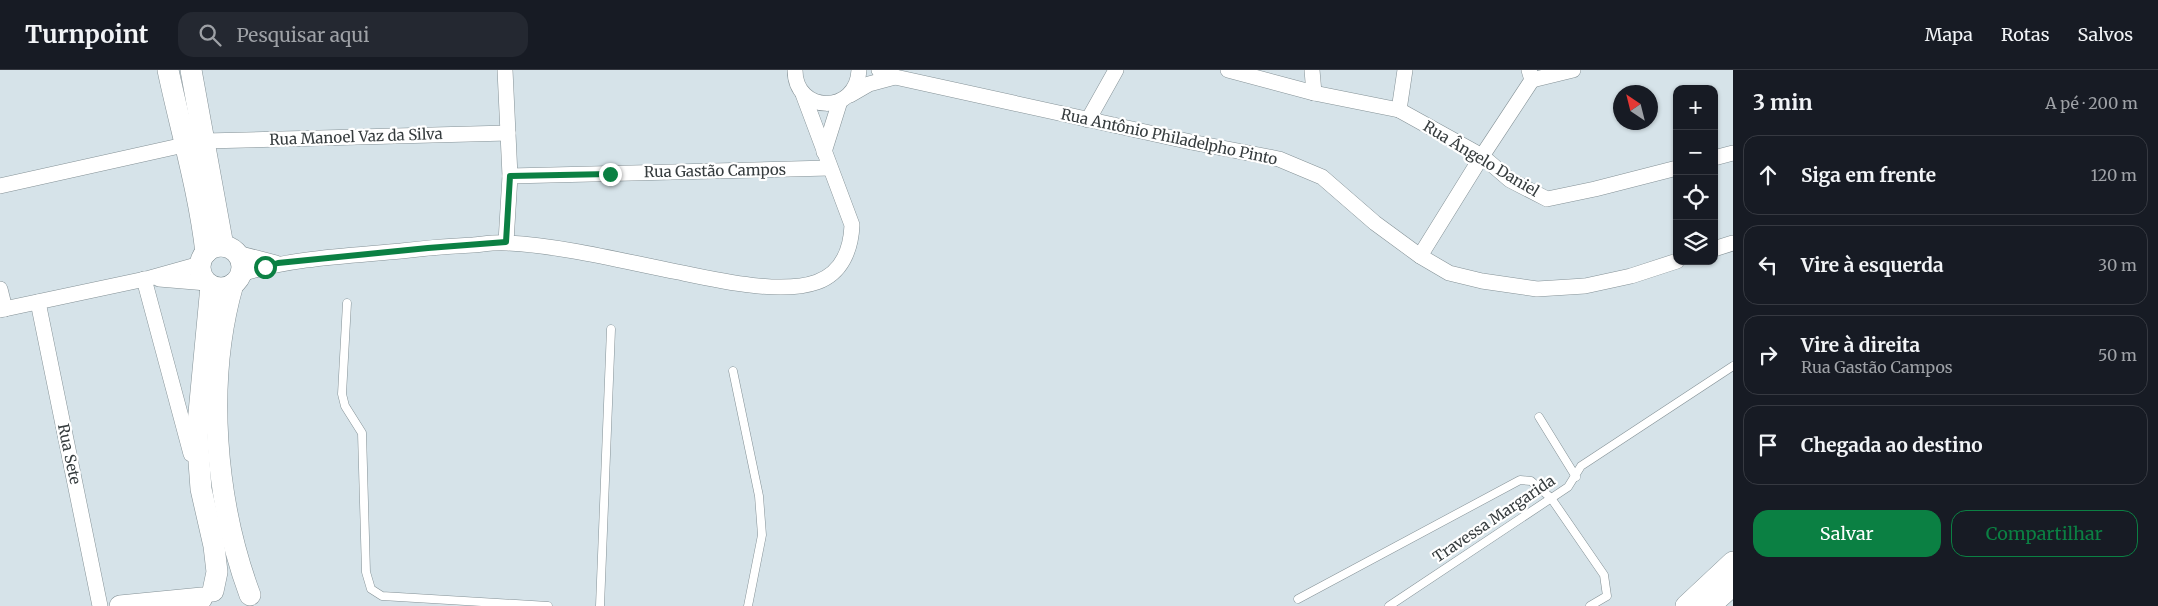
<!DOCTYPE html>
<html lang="pt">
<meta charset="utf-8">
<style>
body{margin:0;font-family:Merriweather,serif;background:#242831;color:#f1f3f6}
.controls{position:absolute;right:15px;top:15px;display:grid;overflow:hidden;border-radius:10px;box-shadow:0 1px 4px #0004}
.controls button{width:45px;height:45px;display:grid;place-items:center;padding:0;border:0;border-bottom:1px solid #363941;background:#171b24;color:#f1f3f6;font:25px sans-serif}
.compass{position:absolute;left:1613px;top:15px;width:45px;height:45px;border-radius:50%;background:#171b24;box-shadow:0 1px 4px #0004;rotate:325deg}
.stop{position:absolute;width:15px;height:15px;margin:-11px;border:4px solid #0b8043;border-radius:50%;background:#fff}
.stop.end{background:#0b8043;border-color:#fff;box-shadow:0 1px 5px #0008}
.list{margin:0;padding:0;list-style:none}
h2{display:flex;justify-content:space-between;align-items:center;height:65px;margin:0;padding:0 20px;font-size:21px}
h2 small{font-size:16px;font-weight:400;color:#9ea1a6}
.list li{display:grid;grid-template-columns:32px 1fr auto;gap:15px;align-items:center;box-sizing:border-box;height:80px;margin:0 10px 10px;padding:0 10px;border:1px solid #363941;border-radius:15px}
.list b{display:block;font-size:19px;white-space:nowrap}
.list p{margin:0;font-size:16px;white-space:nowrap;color:#9ea1a6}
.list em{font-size:16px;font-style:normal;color:#9ea1a6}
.actions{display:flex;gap:10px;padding:15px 20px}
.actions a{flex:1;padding:11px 0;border:1px solid #0b8043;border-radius:15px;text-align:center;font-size:18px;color:#0b8043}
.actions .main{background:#0b8043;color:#fff}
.icon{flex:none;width:28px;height:28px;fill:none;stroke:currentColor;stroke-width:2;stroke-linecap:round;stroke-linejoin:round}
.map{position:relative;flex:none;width:1733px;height:536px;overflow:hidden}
header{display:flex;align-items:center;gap:30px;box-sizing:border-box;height:70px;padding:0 25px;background:#171b24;border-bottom:1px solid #363941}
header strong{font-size:24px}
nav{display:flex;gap:28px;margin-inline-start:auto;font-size:18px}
.search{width:350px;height:45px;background:#242831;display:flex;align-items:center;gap:12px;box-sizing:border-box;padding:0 18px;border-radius:15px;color:#9ea1a6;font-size:19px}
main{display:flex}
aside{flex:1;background:#171b24}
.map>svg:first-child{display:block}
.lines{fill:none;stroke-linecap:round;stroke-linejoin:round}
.lane-casing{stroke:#849196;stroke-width:9}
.street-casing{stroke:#849196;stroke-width:16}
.secondary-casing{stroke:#849196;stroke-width:22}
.lane{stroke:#fff;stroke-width:8}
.street{stroke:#fff;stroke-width:15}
.secondary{stroke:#fff;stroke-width:21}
.route{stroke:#0b8043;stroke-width:6}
.labels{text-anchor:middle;stroke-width:4.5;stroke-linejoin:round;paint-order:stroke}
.street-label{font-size:15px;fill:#363c3e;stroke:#fff}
</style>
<header>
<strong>Turnpoint</strong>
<div class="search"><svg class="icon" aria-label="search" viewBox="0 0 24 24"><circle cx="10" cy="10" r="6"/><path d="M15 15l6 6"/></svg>Pesquisar aqui</div>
<nav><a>Mapa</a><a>Rotas</a><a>Salvos</a></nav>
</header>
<main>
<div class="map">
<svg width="1733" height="536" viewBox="0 0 1733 536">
<rect width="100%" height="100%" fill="#d6e3e9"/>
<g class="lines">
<g class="lane-casing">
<g id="lane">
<polyline points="347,233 342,324 345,336 362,363 366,502 371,519 382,526 548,536"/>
<polyline points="733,301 759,426 762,465 748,536"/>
<polyline points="1539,347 1576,407"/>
<polyline points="1298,529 1520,410 1531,411 1551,428 1604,505 1607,526 1590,536"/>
<polyline points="600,536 611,259"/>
<polyline points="1389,536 1568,417 1581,396 1733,296"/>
</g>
</g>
<g class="street-casing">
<g id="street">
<polyline points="505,0 510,106 506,172"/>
<path d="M 795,0 C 795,44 857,45 859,0"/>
<polyline points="879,0 895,7 1191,72 1279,89 1322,107 1375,153 1420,186 1449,203 1482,211 1537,219 1585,216 1631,206 1677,191"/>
<polyline points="1228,0 1314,23 1399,40 1482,86 1510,110 1547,129 1595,119 1677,98"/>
<polyline points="1312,0 1314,23"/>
<polyline points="1532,10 1573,0"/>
<polyline points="850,25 869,14 895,7"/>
<polyline points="1399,40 1405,0"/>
<polyline points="1088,50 1116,0"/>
<polyline points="205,71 508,63"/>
<polyline points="824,82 840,31"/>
<polyline points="1714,88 1733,83"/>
<polyline points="510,106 829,98"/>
<polyline points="0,116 184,75"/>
<polyline points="1714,179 1733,173"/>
<polyline points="237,183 276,193"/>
<polyline points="1420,186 1482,86 1532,10 1529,0"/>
<path d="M 241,204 C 292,188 347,186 401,181 C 425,178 449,176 473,175 C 484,174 496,172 507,173 C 564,176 622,191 678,202 C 716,210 781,225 817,212 C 842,203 851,179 852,155 L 803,24"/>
<polyline points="144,209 191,384"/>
<polyline points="159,209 207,213"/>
<polyline points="0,219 5,239"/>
<polyline points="38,232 100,536"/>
<polyline points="0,240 150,208 200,194"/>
</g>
</g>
<g class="secondary-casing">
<g id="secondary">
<path d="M 168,0 C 181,61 199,121 206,183"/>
<polyline points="191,0 223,176"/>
<circle cx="221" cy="197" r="21"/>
<path d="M 233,214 C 205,311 215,431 250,525"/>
<polyline points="211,216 197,364 201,419 214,476 217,502 213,521"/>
<polyline points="120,536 202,528"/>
<polyline points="1686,536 1733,492"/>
<polyline points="1710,536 1733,515"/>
</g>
</g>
<use href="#lane" class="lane"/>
<use href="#street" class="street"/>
<use href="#secondary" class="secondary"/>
</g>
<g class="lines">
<polyline class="route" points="265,197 278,193 428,178 506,172 510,106 610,104"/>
</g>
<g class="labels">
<g class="street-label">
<text transform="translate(356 67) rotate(-2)" y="5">Rua Manoel Vaz da Silva</text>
<text transform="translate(1169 67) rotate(12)" y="5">Rua Antônio Philadelpho Pinto</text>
<text transform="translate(1481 89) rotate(31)" y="5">Rua Ângelo Daniel</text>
<text transform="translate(715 101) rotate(-1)" y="5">Rua Gastão Campos</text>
<text transform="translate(69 384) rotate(78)" y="5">Rua Sete</text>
<text transform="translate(1494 449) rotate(-34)" y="5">Travessa Margarida</text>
</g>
</g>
</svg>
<div class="controls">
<button>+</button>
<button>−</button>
<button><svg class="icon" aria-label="locate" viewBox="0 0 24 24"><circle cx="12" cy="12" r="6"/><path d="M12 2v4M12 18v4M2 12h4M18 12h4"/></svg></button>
<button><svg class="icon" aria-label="layers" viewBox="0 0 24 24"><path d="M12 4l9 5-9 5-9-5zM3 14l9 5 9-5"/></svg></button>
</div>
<svg class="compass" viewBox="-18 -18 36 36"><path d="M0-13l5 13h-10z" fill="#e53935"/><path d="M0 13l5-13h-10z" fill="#9ea1a6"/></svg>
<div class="stop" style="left:265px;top:197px"></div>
<div class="stop end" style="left:610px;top:104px"></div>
</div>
<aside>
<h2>3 min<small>A pé · 200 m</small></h2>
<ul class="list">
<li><svg class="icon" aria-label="ahead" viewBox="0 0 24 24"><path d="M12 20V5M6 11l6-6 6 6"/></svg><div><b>Siga em frente</b></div><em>120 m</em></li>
<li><svg class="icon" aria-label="left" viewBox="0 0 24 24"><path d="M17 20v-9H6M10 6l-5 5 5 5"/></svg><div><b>Vire à esquerda</b></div><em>30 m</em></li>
<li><svg class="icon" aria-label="right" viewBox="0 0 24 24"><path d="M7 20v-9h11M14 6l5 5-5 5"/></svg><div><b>Vire à direita</b><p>Rua Gastão Campos</p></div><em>50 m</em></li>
<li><svg class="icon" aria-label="arrive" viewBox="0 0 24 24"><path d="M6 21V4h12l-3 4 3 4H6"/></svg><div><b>Chegada ao destino</b></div></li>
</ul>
<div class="actions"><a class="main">Salvar</a><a>Compartilhar</a></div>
</aside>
</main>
